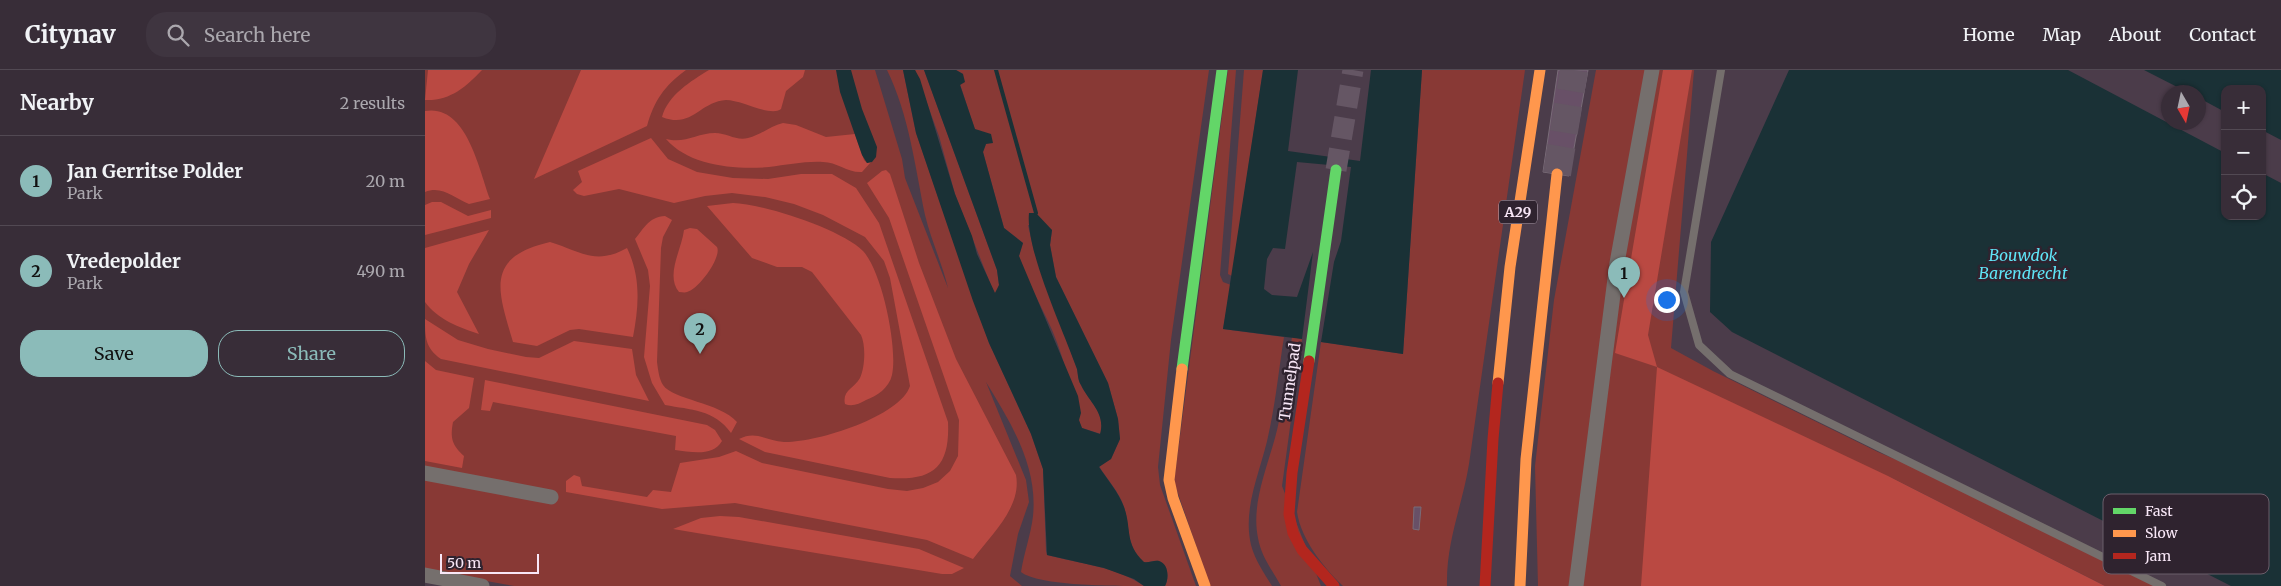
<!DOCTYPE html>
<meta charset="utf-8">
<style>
body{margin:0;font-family:Merriweather,serif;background:#3f3540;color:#f1f3f6}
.controls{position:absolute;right:15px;top:15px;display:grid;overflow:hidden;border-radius:10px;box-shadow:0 1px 4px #0004}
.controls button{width:45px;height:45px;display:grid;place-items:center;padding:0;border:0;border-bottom:1px solid #524953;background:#382d38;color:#f1f3f6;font:25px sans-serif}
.compass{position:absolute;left:1736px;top:15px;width:45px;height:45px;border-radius:50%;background:#382d38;box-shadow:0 1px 4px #0004;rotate:171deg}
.scale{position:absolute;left:15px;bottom:12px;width:99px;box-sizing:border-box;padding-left:5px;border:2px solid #f8e7f7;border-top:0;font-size:14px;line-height:18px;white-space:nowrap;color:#f8e7f7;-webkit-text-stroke:4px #2f232f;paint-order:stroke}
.you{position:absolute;left:1241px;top:229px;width:18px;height:18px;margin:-12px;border:4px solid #fff;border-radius:50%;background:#1a73e8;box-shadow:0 0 0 8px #1a73e833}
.badge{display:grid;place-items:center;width:32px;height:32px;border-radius:50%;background:#8bbbb9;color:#111;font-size:16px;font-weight:700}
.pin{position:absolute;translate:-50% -41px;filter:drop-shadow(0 1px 2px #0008)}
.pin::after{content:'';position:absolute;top:26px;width:18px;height:15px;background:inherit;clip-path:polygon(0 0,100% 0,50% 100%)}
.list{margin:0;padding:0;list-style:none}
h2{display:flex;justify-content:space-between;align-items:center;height:65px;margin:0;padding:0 20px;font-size:21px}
h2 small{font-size:16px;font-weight:400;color:#aba8ae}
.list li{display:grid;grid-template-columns:32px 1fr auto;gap:15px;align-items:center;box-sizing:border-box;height:90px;padding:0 20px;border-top:1px solid #524953}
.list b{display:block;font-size:19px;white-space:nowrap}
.list p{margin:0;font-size:16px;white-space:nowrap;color:#aba8ae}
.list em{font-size:16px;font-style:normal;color:#aba8ae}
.actions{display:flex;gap:10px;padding:15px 20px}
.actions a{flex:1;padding:11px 0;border:1px solid #8bbbb9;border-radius:20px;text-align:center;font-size:18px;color:#8bbbb9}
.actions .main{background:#8bbbb9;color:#111}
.icon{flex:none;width:28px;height:28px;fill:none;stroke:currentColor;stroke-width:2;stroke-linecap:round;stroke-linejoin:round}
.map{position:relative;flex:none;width:1856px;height:516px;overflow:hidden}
header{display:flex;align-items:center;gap:30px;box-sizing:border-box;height:70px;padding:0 25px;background:#382d38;border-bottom:1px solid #524953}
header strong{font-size:24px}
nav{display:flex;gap:28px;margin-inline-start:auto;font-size:18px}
.search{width:350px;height:45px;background:#3f3540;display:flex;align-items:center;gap:12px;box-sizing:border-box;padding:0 18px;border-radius:20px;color:#aba8ae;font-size:19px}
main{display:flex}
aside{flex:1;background:#382d38}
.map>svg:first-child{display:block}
.green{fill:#883935}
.forest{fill:#ba4942}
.water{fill:#1a3136}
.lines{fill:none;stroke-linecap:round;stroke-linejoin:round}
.stream{stroke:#1a3136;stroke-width:4}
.building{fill:#685067;stroke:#796c78}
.secondary-tunnel{stroke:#655664;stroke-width:21;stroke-dasharray:21 11;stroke-linecap:butt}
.highway-tunnel{stroke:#655664;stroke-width:28;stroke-dasharray:28 14;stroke-linecap:butt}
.lane{stroke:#756f6d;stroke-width:8}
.street{stroke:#756f6d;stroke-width:15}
.fast{stroke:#63d668;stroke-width:11}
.slow{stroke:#ff974d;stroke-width:11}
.jam{stroke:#b3261e;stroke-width:11}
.labels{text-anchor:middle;stroke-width:5;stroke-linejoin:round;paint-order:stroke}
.shield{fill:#2f232f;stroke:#bcacbb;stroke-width:1}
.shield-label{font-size:14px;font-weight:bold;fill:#f8e7f7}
.street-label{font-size:15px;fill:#f8e7f7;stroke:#2f232f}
.water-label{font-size:16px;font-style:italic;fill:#5fe4f6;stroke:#2f232f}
.key{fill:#2f232f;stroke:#6b5e6b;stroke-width:1}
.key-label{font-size:14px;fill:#f8e7f7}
</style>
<header>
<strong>Citynav</strong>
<div class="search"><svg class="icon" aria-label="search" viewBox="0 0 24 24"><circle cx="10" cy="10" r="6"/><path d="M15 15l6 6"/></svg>Search here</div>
<nav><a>Home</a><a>Map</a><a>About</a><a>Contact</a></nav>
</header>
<main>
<aside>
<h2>Nearby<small>2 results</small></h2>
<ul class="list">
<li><span class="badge">1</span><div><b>Jan Gerritse Polder</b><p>Park</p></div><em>20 m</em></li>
<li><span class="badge">2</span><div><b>Vredepolder</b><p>Park</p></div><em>490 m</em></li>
</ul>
<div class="actions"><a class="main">Save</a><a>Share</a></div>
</aside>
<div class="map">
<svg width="1856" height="516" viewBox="0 0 1856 516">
<rect width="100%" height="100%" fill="#4b3c4a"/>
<g class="green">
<path d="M 0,0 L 450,0 L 477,89 L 480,108 L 523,218 C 517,193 506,170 500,145 C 490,96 484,45 462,0 L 478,0 L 491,63 L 529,173 L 564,273 L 606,364 L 618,399 L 621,481 L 622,485 C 655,494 690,496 719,516 C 690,516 613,516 596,502 C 599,483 606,464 608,446 C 613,396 586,353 561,312 L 601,410 L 604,432 L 593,464 L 585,506 L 597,516 L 89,516 L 0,500 Z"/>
<polygon points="490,0 499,0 572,200 574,215 572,222 569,223 530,124 514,66"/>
<path d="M 531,0 L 784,0 L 746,270 L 733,397 L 735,415 L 771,516 L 740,516 C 744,509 744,494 734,491 C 729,490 724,493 718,492 C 700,473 706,459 699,437 C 695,423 681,408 674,396 L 686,389 L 695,369 L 693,349 L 683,313 L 631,207 L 625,175 L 627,160 L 603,155 L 609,181 L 652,299 C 653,304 653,311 656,315 C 665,333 680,342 676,364 L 657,358 L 653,350 C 645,316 638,281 622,249 C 612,228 601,208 594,186 L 598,173 L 579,158 L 558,82 L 561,74 L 556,61 L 550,60 L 535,14 L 538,4 Z"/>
<path d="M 803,0 L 811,0 L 795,205 L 798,212 L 806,215 L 798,259 L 859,267 C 854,298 851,330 844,362 C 837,399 817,436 826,475 C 830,490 839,503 847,516 L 785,516 L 749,412 Z"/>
<polygon points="819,0 838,0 807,206 803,204"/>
<path d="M 997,0 L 1100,0 L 1044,394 C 1037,437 1021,471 1022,516 L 918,516 C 898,497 876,469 872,442 L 896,272 L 978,284 Z"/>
<polygon points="1171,0 1269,0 1246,278 1288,301 1453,382 1519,410 1731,516 1680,516 1463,406 1671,516 1113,516 1110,396 1129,230"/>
<path d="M 867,267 L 877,269 L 857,416 L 896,516 L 856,516 C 847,500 836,486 833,468 C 825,429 847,388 854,351 C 859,324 863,295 867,267 Z"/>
</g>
<g class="forest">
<path d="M 3,0 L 57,0 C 41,17 25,31 0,30 Z"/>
<path d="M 156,0 L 261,0 C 239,16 229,31 222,56 L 109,109 Z"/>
<path d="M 284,0 L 380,0 L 378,7 L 361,21 L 356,39 C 345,47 317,30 301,30 C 274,32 267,59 237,47 C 243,25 266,11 284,0 Z"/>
<polygon points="1238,0 1267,0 1223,265 1232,297 1463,406 1680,516 1216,516 1232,297 1190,283"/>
<path d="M 0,41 C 42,34 54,100 65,129 L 44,134 C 29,128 17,115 0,122 Z"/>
<path d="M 358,53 L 371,55 L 401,67 L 430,64 L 439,90 L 442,93 L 446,92 L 437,102 C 423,103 412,92 398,92 C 380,91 362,95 344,97 C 311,100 264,96 241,69 C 260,74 272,63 290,63 C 302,63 311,71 323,68 C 336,65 345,56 358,53 Z"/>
<path d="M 226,68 L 243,89 L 272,102 L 308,108 L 343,109 L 376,104 L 407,104 L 431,118 L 454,153 L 523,352 C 525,396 509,411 465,408 L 340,382 L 314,369 C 331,360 342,371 359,372 C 390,373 475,347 485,316 L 465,208 L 459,191 L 440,167 L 398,145 L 369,134 L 340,127 L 307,123 L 280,126 L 249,133 L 194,119 L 159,126 L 152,124 L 148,120 L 157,112 L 153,101 Z"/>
<path d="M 461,100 L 465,104 L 494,193 L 531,289 L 591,405 C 597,437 566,465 548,489 L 502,470 L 310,433 L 237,439 L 141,422 L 141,411 L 149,405 L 155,407 L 157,416 L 222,427 L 228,420 L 246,422 L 255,393 L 294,387 L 311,381 L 337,393 L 463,419 L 482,421 L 498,418 L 513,412 L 525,401 L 533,386 L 534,350 L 464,148 L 442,113 L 457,101 Z"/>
<polygon points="7,132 16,132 43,146 66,140 66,148 0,165 0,135"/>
<path d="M 308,133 C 338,134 416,159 438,181 C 457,201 473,278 467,305 C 464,318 452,326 441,330 C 434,334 427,337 420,334 C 417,320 429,319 435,308 C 440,297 441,276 436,265 L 387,202 L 377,197 L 352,197 L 327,188 L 282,136 Z"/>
<path d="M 240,146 L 247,150 L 238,167 L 236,178 L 232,292 C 233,299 234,309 238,315 C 248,330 294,332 312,352 L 306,363 C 289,339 266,340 240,335 L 227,313 L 219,287 L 225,216 L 223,200 L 210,169 C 219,158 224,147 240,146 Z"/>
<path d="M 265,158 L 272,159 L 292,177 C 297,187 274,219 262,222 C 260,223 257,222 254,222 C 240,205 257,179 259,160 Z"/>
<path d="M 64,160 L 44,194 L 32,222 L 54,264 C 35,258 12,249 0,232 L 0,178 Z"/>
<path d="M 125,172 C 155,181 170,196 202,178 C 216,207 214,236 208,267 L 154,259 L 145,260 L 112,276 L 88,272 C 73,221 59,187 125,172 Z"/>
<path d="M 0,249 L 33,270 L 63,279 L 101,287 L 114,288 L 149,271 L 207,279 L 211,305 L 224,331 L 16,289 C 0,278 0,266 0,249 Z"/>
<path d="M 0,291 L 11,300 L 49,308 L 44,338 L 28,352 C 25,368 27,375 39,386 L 37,398 L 0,391 Z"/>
<path d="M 60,310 L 282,355 L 290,360 L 297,371 C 288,387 266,382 250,380 L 251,366 L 68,332 L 65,341 L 56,340 Z"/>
<polygon points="295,446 314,447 494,479 539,498 527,504 517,504 248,459 276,448"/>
</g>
<g class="water">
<polygon points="411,0 426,0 437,39 452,77 451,87 447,92 442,93 437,85 415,22"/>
<path d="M 478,0 L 490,0 L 495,9 L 530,124 L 547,166 L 552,184 L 570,223 L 574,215 L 572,200 L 499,0 L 531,0 L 538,4 L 540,12 L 535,15 L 550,59 L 566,64 L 568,73 L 561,74 L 558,82 L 579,158 L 598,173 L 594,186 L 653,326 L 656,343 L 654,350 L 657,358 L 675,364 C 681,343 664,332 656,315 C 653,311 653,304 652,299 C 639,262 600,179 604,143 L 611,143 L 627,160 L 625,175 L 631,207 L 683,313 L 693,349 L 695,369 L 686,389 L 674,397 C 682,409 694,423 699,437 C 707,459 699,473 719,492 C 724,493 729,490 734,491 C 744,494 744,509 740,516 L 719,516 L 709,509 L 679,498 L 622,485 L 618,399 L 606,364 L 564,273 L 548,231 L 491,63 Z"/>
<polygon points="838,0 873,0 863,81 935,91 946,0 997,0 978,284 896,272 909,192 916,171 926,97 872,92 860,179 848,178 842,189 839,219 847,225 872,227 888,182 877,269 798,259"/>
<polygon points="1364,0 1643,0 1800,83 1800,146 1837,146 1837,103 1856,113 1856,516 1806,516 1307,262 1285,242 1286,172"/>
<polygon points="1719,0 1856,0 1856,70 1837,60 1837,19 1800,19 1800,42 1774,28 1774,22 1762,22"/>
</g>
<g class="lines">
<polyline class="stream" points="571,0 611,143"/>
</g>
<g class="building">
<polygon points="1133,0 1163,0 1144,106 1118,102"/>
<polygon points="989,437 996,437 994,460 988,459"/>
</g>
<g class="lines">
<polyline class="secondary-tunnel" points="911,100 928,0"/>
<polyline class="highway-tunnel" points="1132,104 1149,0"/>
<polyline class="lane" points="1296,0 1259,222 1274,275 1305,304 1737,516"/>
<g class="street">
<polyline points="0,403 126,427"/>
<polyline points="0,505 57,516"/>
<polyline points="1151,516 1192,193 1227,0"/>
</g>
<g class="fast">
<polyline points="884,291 911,100"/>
<polyline points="757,299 797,0"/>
</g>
<g class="slow">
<polyline points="757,299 744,410 748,428 780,516"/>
<polyline points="1073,313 1085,197 1115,0"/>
<polyline points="1095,516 1101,389 1132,104"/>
</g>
<g class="jam">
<polyline points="884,291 867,403 864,444 868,463 877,480 909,516"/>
<polyline points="1060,516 1068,369 1073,313"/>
</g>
</g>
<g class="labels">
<rect class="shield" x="1074" y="130.5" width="38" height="23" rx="4"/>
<g class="shield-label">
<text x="1093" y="147">A29</text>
</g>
<g class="street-label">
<text transform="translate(865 312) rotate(-82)" y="5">Tunnelpad</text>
</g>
<g class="water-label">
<text x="1598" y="191">Bouwdok<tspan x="1598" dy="18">Barendrecht</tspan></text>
</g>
</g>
<rect x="1678" y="424" width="166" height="80" rx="8" class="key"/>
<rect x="1688" y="438" width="23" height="6" fill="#63d668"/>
<rect x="1688" y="460" width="23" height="7" fill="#ff974d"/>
<rect x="1688" y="483" width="23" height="6" fill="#b3261e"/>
<g class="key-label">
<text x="1720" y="446">Fast</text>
<text x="1720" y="468">Slow</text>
<text x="1720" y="491">Jam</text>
</g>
</svg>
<div class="controls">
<button>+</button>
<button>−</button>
<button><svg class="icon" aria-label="locate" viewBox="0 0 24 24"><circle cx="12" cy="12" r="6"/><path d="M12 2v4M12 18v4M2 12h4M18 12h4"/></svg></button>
</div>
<svg class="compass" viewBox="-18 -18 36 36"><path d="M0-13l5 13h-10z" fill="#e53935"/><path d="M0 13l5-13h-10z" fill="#aba8ae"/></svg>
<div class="scale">50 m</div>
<div class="you"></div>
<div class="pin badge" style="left:1199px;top:228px">1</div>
<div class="pin badge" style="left:275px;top:284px">2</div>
</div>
</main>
